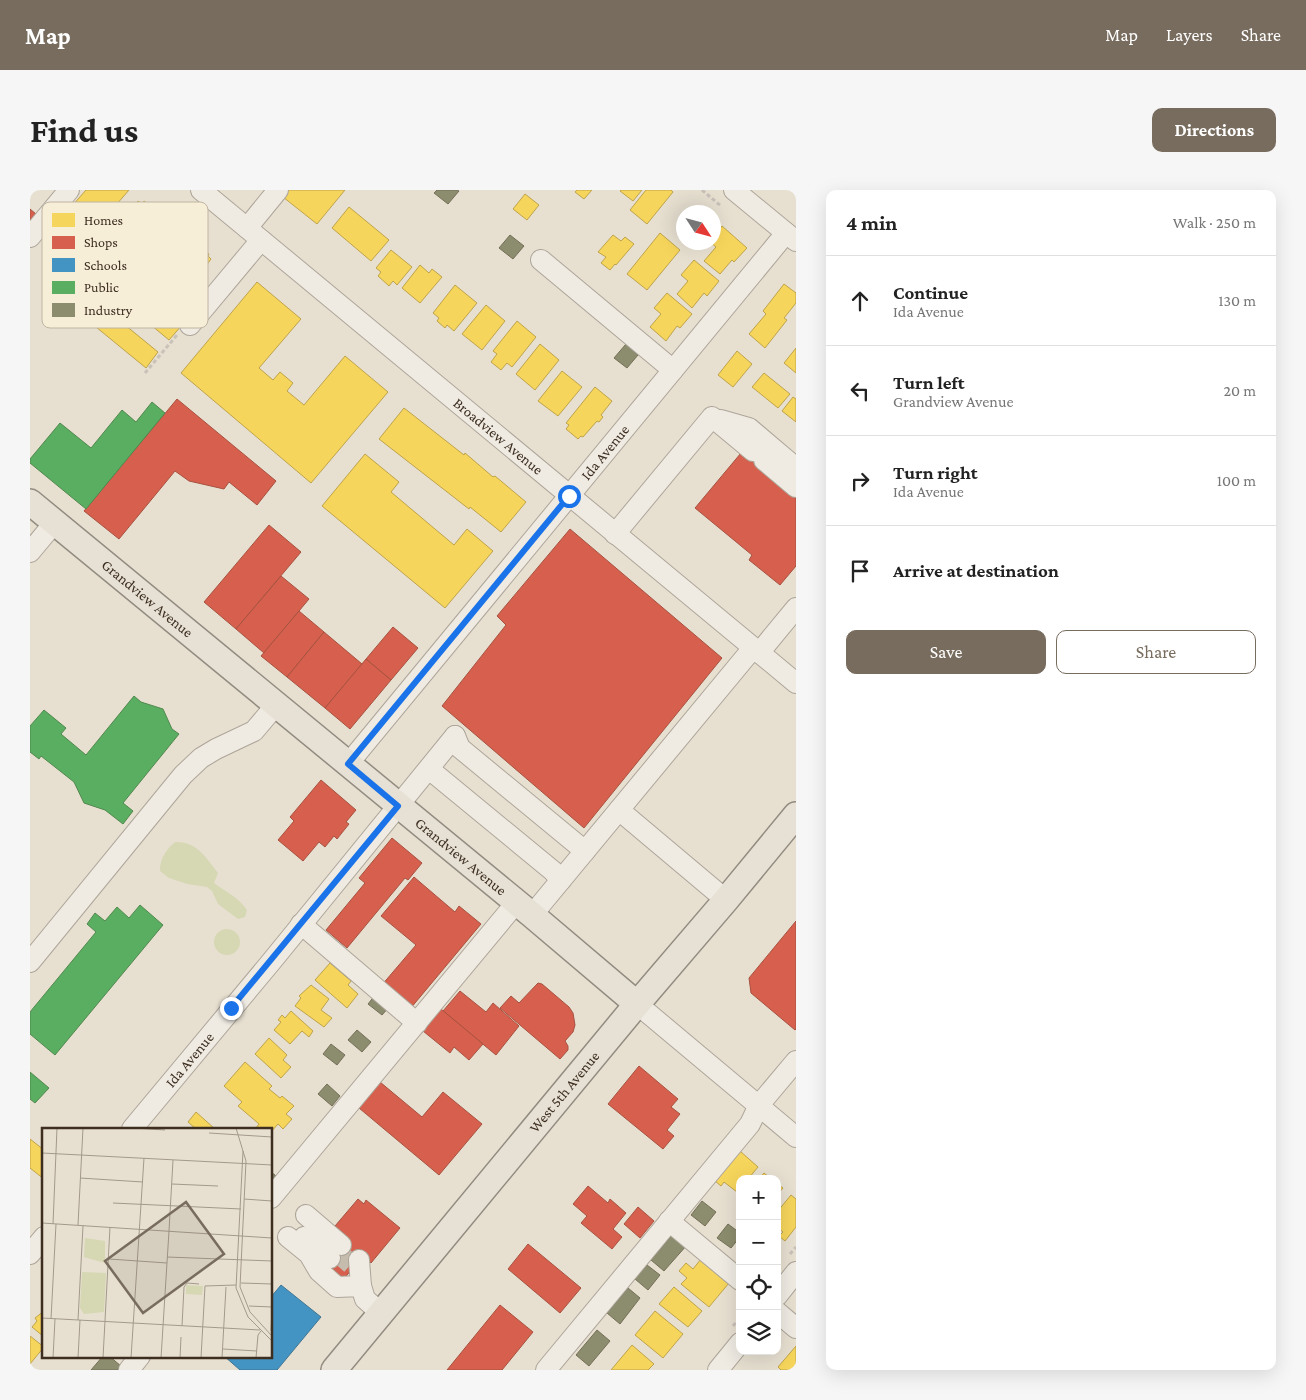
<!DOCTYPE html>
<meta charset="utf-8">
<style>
body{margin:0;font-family:"Crimson Pro",serif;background:#f6f6f6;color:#222}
.controls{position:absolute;right:15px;bottom:15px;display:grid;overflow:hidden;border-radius:10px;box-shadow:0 5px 20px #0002}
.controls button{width:45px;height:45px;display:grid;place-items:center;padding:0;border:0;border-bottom:1px solid #e0e0e0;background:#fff;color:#222;font:25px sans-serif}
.compass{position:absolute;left:646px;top:15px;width:45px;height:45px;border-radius:50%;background:#fff;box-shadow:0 5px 20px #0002;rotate:126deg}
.stop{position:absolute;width:15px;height:15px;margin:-11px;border:4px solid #1a73e8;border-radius:50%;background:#fff}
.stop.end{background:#1a73e8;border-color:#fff;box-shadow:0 1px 5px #0008}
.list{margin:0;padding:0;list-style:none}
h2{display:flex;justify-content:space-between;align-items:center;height:65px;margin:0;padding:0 20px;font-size:21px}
h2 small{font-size:16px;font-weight:400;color:#767676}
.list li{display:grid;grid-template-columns:32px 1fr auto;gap:15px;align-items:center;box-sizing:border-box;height:90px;padding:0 20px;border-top:1px solid #e0e0e0}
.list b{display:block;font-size:19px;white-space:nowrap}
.list p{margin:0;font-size:16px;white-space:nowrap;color:#767676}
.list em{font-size:16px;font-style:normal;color:#767676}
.actions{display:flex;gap:10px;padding:15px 20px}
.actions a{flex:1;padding:11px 0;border:1px solid #786c5e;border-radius:10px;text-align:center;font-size:18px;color:#786c5e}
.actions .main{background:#786c5e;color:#fff}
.icon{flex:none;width:28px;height:28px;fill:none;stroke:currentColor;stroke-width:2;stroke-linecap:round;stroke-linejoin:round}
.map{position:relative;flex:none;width:766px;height:1180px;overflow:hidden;border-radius:10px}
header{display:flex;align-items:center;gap:30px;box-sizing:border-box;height:70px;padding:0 25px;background:#786c5e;color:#fff}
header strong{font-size:24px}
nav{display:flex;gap:28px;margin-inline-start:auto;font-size:18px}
.intro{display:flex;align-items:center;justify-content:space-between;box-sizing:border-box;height:120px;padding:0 30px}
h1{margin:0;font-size:35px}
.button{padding:12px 22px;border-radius:10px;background:#786c5e;color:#fff;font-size:18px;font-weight:700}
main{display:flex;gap:30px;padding:0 30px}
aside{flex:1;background:#fff;border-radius:10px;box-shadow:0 5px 20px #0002}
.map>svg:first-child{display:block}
.green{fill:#d6d7b3}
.homes{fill:#f6d55c;stroke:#bea34a}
.shops{fill:#d6604d;stroke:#a85140}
.schools{fill:#4393c3;stroke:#417592}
.public{fill:#5aae61;stroke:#51884e}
.industry{fill:#8c8c6e;stroke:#747057}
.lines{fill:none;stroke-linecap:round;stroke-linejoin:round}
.minor-tunnel{stroke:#c5bcae;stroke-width:20;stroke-dasharray:20 10;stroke-linecap:butt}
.minor-casing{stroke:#ada599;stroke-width:22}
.major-casing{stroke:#928b80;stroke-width:28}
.path{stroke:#c8c2b9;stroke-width:3;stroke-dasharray:4 2.5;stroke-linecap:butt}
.minor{stroke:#efebe3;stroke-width:20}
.major{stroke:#e6e1d4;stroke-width:25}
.route{stroke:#1a73e8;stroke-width:6}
.labels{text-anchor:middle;stroke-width:5;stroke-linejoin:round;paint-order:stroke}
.street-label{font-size:15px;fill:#3d2e20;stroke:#f7eed8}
.inset-road{fill:none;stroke:#a3998a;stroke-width:1}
.view{fill:#786c5e;fill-opacity:0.15;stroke:#786c5e;stroke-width:2.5}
.inset-edge{fill:none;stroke:#3d2e20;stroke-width:2.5}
.key{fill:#f7eed8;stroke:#bfb4a1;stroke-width:1}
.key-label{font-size:14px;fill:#3d2e20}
</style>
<header>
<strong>Map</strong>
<nav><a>Map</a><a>Layers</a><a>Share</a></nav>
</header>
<div class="intro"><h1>Find us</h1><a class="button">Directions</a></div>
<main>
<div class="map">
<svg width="766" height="1180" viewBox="0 0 766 1180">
<rect width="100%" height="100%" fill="#e7e0d1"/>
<g class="green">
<path d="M 145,652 C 166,651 176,667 188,683 L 184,693 C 196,702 208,707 217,720 L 215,727 L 208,729 L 188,714 L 182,701 L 177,697 L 157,694 L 139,688 L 130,681 C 130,668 136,660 145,652 Z"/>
<circle cx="197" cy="752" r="13"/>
</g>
<g class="homes">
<polygon points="56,0 99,0 67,37 42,16"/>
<polygon points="259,0 315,0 287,34 253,7"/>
<polygon points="547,0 562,0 554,9 545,2"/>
<polygon points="591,0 612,0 603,11 590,1"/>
<polygon points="616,0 641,0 643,2 617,34 600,20"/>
<polygon points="495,4 509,15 497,30 483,19"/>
<polygon points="108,11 112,14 114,11 123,18 121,21 132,30 130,32 154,52 156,50 170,61 172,59 179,64 178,66 181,69 159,99 161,100 151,112 148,109 138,122 153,134 139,150 39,67 53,50 62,58 82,34 85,36"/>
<polygon points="319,17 359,50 341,71 302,38"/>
<polygon points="692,36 717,58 704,72 702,70 690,84 674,71 686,57 680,52 684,52 684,46"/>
<polygon points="630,43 650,60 617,100 597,84"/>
<polygon points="583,45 591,51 595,47 604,54 586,75 585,74 580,80 571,73 576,67 568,62"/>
<polygon points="361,60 382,77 367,95 363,91 359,96 348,86 351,82 346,78"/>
<polygon points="664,70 689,91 677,106 674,103 662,118 647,104 658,91 651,85"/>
<polygon points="390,75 399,83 402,79 412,87 390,113 372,98"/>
<polygon points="29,81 128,162 116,178 16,96"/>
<polygon points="227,92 271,129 229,178 243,190 250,182 263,193 257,201 274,215 315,166 358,202 281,293 151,183"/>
<polygon points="754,94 766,103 766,113 754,128 757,130 735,158 719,144 736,124 733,121"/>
<polygon points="425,95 447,113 424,141 417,135 415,138 407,131 409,128 403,123"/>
<polygon points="637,103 662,124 650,138 647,136 636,151 620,137 631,124 624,118"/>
<polygon points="456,115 475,131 452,160 432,144"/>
<polygon points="487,131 506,147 482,177 477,173 471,180 461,172 467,164 463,161"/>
<polygon points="510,154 529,170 505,200 486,184"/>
<polygon points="766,158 766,183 754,173"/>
<polygon points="707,161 722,174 703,197 688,185"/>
<polygon points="532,181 552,197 528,226 508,211"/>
<polygon points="734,183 760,204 748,218 722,197"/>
<polygon points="565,197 582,211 571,225 573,227 569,232 567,231 553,247 551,246 548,249 536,239 539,235 536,233"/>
<polygon points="763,207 766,209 766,232 752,221"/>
<polygon points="374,218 434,265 435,263 463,287 465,286 496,312 471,342 440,317 439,319 349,249"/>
<polygon points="335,264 369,292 361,302 424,355 437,339 463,361 415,418 292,316"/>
<polygon points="300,773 321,791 318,795 328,804 317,818 285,790"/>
<polygon points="281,795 299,809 291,820 302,828 294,837 265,816 271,808 269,806"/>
<polygon points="261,821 283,841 279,847 272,841 260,854 244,840 251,832 248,830 252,825 255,828"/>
<polygon points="239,848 257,865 253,870 261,877 251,888 225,864"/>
<polygon points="215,872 242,896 239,899 250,908 252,906 264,916 256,924 262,929 253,939 248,934 241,942 241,939 227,939 226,938 229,934 208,916 212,912 194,896"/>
<polygon points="166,922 185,939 166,939 158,932"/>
<polygon points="0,949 14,960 14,989 0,978"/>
<polygon points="710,961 728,977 718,989 710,989 710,999 707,1002 694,992 691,996 685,991"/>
<polygon points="734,983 739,987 741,989 729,989"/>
<polygon points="747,994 753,998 747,1005"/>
<polygon points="761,1005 766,1009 766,1037 755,1051 749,1046 753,1042 747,1037 747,1022"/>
<polygon points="671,1069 699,1093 679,1117 651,1094 657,1088 649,1081 656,1073 663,1079"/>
<polygon points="644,1097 672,1121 658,1137 629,1114"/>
<polygon points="14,1121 14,1147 2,1137 7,1131 5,1128"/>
<polygon points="625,1121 653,1144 633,1168 605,1145"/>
<polygon points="0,1146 14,1157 0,1174"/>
<polygon points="602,1155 624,1174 618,1180 581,1180"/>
<polygon points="766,1156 766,1180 751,1180 748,1177"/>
</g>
<g class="shops">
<polygon points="0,19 6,24 0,31"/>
<polygon points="147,209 246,291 227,315 199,292 194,299 159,291 145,281 89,349 54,321"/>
<polygon points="727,255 728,277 766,308 766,376 750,395 719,370 722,365 665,318 711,263"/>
<polygon points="239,335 271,362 206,439 174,412"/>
<polygon points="540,339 692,468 554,638 412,516 476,435 467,426"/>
<polygon points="251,386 279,409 234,463 206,439"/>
<polygon points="269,421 294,442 257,487 231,466"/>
<polygon points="363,437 388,458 361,490 336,469"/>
<polygon points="294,442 332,474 295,518 257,487"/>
<polygon points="336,469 361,490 320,539 295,518"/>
<polygon points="291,590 326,620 316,632 319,634 307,649 304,646 295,657 289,652 273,671 248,650 264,631 260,627"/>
<polygon points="362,648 392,673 378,690 375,688 317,758 296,740 335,693 329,688"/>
<polygon points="384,687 425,722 429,716 451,734 380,819 351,796 386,755 351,726"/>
<polygon points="766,731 766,839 765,840 721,803 719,788"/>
<polygon points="508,793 512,794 539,817 543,823 545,835 543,842 535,851 538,856 538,860 530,869 470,818 481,806 489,813"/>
<polygon points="430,801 456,822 463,813 489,836 466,865 413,821"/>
<polygon points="411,819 453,854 439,870 424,857 420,863 393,841"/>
<polygon points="609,876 648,909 641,917 650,924 637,940 644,946 633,959 578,914"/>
<polygon points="350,892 392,927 413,902 452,934 409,985 329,918"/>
<polygon points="558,996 578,1013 580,1009 596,1023 583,1039 592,1047 582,1059 551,1033 557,1026 543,1014"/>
<polygon points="328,1009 334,1014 336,1010 370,1038 341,1073 333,1066 312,1091 294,1076 306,1045 309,1040 305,1036"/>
<polygon points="608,1017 624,1031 610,1048 594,1034"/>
<polygon points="498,1054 551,1098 530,1123 478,1079"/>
<polygon points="470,1115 503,1142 472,1180 417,1180"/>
</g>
<polygon class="schools" points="251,1095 291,1127 247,1180 210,1180 194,1166 241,1166 241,1107"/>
<g class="public">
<polygon points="122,212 135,223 56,319 0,273 0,269 30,233 61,258 92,220 106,232"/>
<polygon points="104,506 111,512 133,519 142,539 149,544 93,613 103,621 93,634 75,620 54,613 44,592 11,566 9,569 0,562 0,536 14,520 36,538 31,544 56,565"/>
<polygon points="110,715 133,735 25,865 0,844 0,822 66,742 57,734 65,723 75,731 87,717 99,728"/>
<polygon points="0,882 19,898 5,913 0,909"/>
</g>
<g class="industry">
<polygon points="407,0 427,0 429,1 418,14 404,3"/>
<polygon points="480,45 494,56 483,69 469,58"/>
<polygon points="596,154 608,165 597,178 584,168"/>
<polygon points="346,804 360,816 352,825 338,814"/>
<polygon points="327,840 341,852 332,862 318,850"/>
<polygon points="301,854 315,865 307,875 293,864"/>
<polygon points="297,894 310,906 302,916 288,904"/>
<polygon points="241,982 250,989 241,1000"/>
<polygon points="672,1011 686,1022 675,1036 661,1025"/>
<polygon points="698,1034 710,1043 710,1047 701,1058 687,1048"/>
<polygon points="643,1044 657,1055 634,1081 621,1070"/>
<polygon points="617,1075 630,1085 618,1100 605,1089"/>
<polygon points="598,1098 610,1108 590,1134 577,1123"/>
<polygon points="567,1140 580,1151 559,1176 546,1165"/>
<polygon points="73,1166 79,1166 91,1176 88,1180 61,1180"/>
</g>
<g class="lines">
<polyline class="minor-tunnel" points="306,1061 324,1077"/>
<g class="minor-casing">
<g id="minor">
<path id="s1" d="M 171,0 L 766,493"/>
<polyline points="704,0 766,51"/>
<polyline points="217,38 248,0"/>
<polyline points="0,47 39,0"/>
<polyline points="511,70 643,180"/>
<polyline points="160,135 231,50"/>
<polyline points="691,230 719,238 766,278"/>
<polyline points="734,270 766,297"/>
<polyline points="585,344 682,227 723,261"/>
<polyline points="0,362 25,332"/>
<polyline points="729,463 766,418"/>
<polyline points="425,546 430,558 555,661"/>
<path id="s2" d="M 318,574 L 756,43"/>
<polyline points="399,579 523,681 531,690"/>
<polyline points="589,620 696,710"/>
<polyline points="502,725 723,458"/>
<polyline points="271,734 387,833"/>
<polyline points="0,772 153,585 171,568 186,559 224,541 246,515"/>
<polyline points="607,814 766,947"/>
<path id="s3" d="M 102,939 L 241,772 L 425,546"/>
<polyline points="241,1008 486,713"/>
<polyline points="276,1025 311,1055"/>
<polyline points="639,1031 710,1090"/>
<polyline points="258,1047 279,1064 289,1081 307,1097 331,1096 335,1109 351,1123"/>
<polyline points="274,1047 300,1068"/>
<polyline points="0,1064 14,1047"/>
<polyline points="329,1070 331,1096"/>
<polyline points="747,1106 766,1082"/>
<polyline points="747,1122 766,1138"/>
<polyline points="99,1180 110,1166"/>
<polyline points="516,1180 720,934 729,915 766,871"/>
<polyline points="688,1180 710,1153"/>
</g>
</g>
<g class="major-casing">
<g id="major">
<path id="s4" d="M 0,312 L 502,725 L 607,814"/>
<path id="s5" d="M 304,1180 L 607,814 L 696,710 L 766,625"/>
</g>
</g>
<g class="path">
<polyline points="672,0 691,16"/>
<polyline points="115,183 147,145"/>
<polyline points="760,1064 766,1057"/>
<polyline points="703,1136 710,1127"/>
</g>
<use href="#minor" class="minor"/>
<use href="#major" class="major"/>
</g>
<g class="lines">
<polyline class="route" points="201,818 368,616 318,574 539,306"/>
</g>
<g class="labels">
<g class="street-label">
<text dy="5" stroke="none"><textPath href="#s1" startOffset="386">Broadview Avenue</textPath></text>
<text dy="5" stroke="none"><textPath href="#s2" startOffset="404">Ida Avenue</textPath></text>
<text dy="5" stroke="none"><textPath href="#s4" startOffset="152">Grandview Avenue</textPath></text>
<text dy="5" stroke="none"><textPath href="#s4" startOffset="558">Grandview Avenue</textPath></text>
<text dy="5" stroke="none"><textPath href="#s3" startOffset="90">Ida Avenue</textPath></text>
<text dy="5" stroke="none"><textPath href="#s5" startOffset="361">West 5th Avenue</textPath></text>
</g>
</g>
<g transform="translate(12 938)">
<rect width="230" height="230" fill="#e7e0d1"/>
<path d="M 43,110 L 63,113 L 63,135 L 42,129 ZM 40,144 L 64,145 L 62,184 L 42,186 L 38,180 ZM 144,157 L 161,158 L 160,167 L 144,166 Z" fill="#d6d7b3"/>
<path class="inset-road" d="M 92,0 L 123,2M 194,0 L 204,33 L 198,159 L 208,184 L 230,208M 167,5 L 230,9M 201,23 L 194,160 L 206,189 L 230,213M 0,25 L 230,37M 38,50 L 101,54M 130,56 L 176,58M 202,71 L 230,73M 71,75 L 199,81M 0,95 L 230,110M 11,96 L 15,0M 36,97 L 41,0M 127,103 L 131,32M 125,129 L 230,133M 67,131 L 125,135M 199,155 L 230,156M 207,178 L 230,179M 0,190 L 218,202M 9,191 L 14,96M 36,192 L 41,98M 140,198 L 142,159 L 145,155 L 157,156M 229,203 L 230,180M 181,221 L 215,223M 11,230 L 13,191M 36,230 L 38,192M 61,230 L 68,99M 89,230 L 102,30M 119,230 L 127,103M 138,230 L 139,209M 159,230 L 163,158 L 194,157M 180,230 L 184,159M 214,230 L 216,207 L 219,203"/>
<path class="view" d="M 144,74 L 182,126 L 101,185 L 63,133 Z"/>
<rect width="230" height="230" class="inset-edge"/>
</g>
<rect x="12" y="12" width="166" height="126" rx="8" class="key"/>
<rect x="22" y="23" width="23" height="14" fill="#f6d55c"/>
<rect x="22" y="46" width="23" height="13" fill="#d6604d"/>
<rect x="22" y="68" width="23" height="14" fill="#4393c3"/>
<rect x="22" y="91" width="23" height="13" fill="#5aae61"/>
<rect x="22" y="113" width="23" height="14" fill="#8c8c6e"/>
<g class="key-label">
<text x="54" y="35">Homes</text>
<text x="54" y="57">Shops</text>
<text x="54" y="80">Schools</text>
<text x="54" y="102">Public</text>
<text x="54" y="125">Industry</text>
</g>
</svg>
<div class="controls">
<button>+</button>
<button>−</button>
<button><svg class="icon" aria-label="locate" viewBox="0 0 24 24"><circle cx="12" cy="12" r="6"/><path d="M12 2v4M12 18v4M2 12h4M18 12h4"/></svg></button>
<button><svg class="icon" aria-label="layers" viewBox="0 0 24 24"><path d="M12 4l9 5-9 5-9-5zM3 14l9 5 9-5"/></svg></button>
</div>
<svg class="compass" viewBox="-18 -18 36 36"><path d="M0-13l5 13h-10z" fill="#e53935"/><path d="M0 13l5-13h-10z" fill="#767676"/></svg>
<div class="stop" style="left:539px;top:306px"></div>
<div class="stop end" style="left:201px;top:818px"></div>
</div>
<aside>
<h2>4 min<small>Walk · 250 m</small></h2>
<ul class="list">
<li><svg class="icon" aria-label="ahead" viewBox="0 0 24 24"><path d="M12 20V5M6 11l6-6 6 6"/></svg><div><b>Continue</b><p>Ida Avenue</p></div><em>130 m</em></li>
<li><svg class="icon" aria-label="left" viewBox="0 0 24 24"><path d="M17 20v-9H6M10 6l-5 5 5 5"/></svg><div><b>Turn left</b><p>Grandview Avenue</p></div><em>20 m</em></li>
<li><svg class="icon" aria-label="right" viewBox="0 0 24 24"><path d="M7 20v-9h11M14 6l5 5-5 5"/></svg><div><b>Turn right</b><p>Ida Avenue</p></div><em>100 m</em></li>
<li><svg class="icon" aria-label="arrive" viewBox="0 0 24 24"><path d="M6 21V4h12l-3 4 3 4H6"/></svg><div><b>Arrive at destination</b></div></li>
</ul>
<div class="actions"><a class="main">Save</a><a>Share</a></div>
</aside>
</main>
